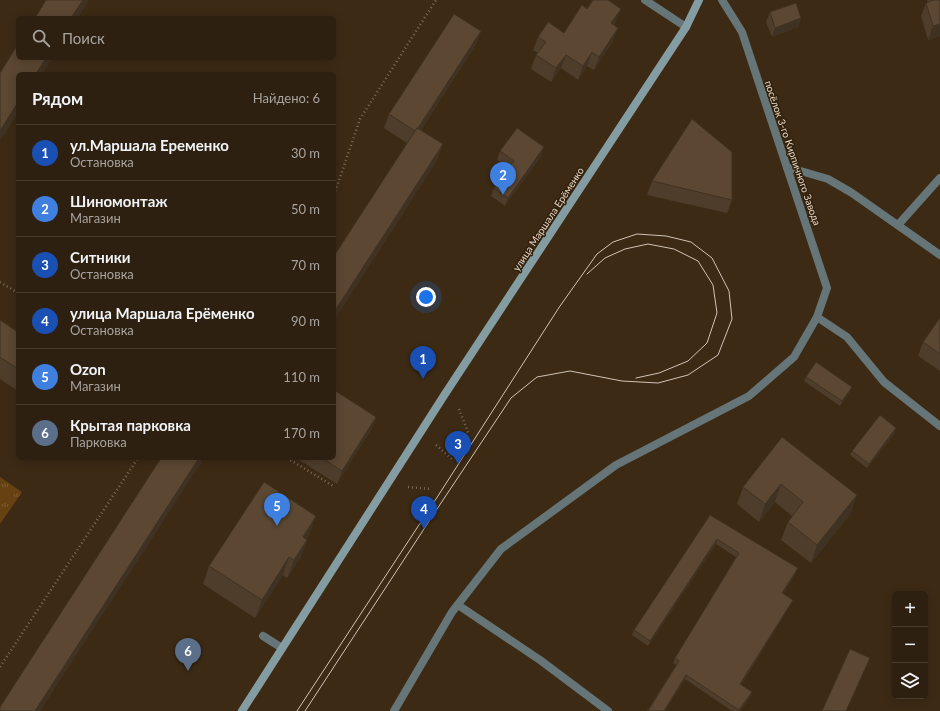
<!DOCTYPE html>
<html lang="ru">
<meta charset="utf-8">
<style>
body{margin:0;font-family:Lato,sans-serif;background:#392d1e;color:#f1f3f6}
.controls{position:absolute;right:12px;bottom:12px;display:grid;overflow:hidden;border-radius:6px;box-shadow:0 2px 10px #0003}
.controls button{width:36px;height:36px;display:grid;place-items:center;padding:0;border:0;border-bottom:1px solid #483e30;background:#2d2010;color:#f1f3f6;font:20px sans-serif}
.you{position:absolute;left:426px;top:297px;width:14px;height:14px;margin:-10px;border:3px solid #fff;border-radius:50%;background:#1a73e8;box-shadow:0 0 0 6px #1a73e833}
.badge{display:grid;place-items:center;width:26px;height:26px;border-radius:50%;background:#1a73e8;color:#fff;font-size:13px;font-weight:700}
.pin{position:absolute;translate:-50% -33px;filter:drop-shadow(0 1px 2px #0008)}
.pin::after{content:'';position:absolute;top:21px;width:14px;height:12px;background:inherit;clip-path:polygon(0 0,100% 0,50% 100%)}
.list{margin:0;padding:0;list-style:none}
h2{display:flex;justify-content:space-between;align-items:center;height:52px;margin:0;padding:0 16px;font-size:17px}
h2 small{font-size:13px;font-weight:400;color:#a7a39f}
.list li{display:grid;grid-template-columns:26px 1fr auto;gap:12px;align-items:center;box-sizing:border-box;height:56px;padding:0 16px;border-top:1px solid #483e30}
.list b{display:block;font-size:15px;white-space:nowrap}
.list p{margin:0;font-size:13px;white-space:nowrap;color:#a7a39f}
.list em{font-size:13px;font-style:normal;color:#a7a39f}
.icon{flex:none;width:22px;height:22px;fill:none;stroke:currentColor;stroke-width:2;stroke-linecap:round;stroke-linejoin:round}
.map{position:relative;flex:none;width:940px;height:711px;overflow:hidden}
.search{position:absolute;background:#2d2010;box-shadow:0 2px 10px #0003;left:16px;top:16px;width:320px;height:44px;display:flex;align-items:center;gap:10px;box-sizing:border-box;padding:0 14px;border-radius:6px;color:#a7a39f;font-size:15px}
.panel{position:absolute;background:#2d2010;box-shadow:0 2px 10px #0003;left:16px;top:72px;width:320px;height:388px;border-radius:6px}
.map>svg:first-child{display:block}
.park{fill:url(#park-tufts)}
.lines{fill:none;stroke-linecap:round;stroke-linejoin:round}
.path{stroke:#7c6c5a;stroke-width:2.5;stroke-dasharray:1 3;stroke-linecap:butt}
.service{stroke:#657578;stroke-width:8}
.minor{stroke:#657578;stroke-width:8}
.secondary{stroke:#849da2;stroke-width:8}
.tram{stroke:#d0c3b6;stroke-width:1}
.wall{fill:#4e3d2b}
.shaded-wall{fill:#403223}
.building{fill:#5b4732;stroke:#403223}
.labels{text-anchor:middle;stroke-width:3;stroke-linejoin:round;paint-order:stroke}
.street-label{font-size:10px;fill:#e4d8cb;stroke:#32200b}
</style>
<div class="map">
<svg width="940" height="711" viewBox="0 0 940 711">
<defs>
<pattern id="park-tufts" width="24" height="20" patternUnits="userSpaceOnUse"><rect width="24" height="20" fill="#664112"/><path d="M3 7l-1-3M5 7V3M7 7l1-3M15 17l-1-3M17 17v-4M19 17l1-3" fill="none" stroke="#7c5c33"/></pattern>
</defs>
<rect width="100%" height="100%" fill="#3c2a15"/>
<polygon class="park" points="0,477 22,492 0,524"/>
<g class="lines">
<g class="path">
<polyline points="334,195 360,119 436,0"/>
<polyline points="0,282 18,293"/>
<polyline points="459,409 469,435"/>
<polyline points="436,445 452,459"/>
<polyline points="287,458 335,487"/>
<polyline points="408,487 431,489"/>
<polyline points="0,667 138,458"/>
</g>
<g class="service">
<polyline points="645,0 686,27"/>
<polyline points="787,167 828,179 852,193 940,255"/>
<polyline points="898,225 940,178"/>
<polyline points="458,605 540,660 608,711"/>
<polyline points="394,711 452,612 501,549 616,465 749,396 794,357 817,317 847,337 884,382 940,426"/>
</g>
<g class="minor">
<polyline points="722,0 742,32 827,288 817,317"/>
<polyline points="263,636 282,648"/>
</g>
<polyline class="secondary" points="242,711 445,394 686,27 699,0"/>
<g class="tram">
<polyline points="587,274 605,258 625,249 648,244 674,249 698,261 713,285 717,313 707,343 688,361 659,373 636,378"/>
<polyline points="297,711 436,499 560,306 597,254 613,242 637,234 666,236 691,242 712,258 729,291 732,319 718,355 688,375 658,383 622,381 570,371 537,377 511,398 441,503 305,711"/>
</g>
</g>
<g class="wall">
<polygon points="927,0 940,0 940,36 928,40 921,16 926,3 928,2"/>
<polygon points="587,9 616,22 614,25 613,41 594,70 587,66 578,80 561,68 551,82 531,69 536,55 538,53 533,50 538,37 564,33"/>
<polygon points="770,12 801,18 798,27 772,37 766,22"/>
<polygon points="481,31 476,44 421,130 443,144 436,162 334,320 334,256 407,143 384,128 389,114"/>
<polygon points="500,151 541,156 505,206 491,196 494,188 509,168 497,160"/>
<polygon points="652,181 732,200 727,213 647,195"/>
<polygon points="940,318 940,371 918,356 923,342"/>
<polygon points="0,320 18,332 18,391 0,379"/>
<polygon points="806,377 852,387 850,391 840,406 804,381"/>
<polygon points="376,417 371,430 337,484 296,458 334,458"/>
<polygon points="895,433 867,468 850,455 852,451"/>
<polygon points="782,437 851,513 811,563 781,540 788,522 792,516 775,502 759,522 737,504 743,487"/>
<polygon points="710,515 796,573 783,594 793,600 791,604 741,685 752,692 750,697 740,711 732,711 685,679 665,711 647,711 676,665 673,663 675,658 736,557 716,544 648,646 632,635 634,630"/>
<polygon points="310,533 306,539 307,540 301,557 287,578 283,575 255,618 203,584 209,566"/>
</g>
<g class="shaded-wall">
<polygon points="83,0 89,0 78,18 71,18"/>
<polygon points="621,9 616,22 606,37 611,23"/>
<polygon points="801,18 798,27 772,37 775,28"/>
<polygon points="940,24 940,36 928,40 933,26"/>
<polygon points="618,28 613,41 594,70 599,57"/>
<polygon points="481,31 476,44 411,145 416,132"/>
<polygon points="592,52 587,66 578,80 583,66"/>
<polygon points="566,55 561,68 551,82 556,68"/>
<polygon points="46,58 53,58 42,74 36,74"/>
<polygon points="18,102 18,113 0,141 0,131"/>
<polygon points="443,144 436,162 334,320 334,312"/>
<polygon points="544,147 541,156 505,206 508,198"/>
<polygon points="852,387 850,391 840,406 842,401"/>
<polygon points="376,417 371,430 337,484 342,471"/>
<polygon points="896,428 895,433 867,468 869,464"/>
<polygon points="199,458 202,458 201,463 40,711 35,711"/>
<polygon points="781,484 775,502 759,522 765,504"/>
<polygon points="857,495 851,513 811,563 817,545"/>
<polygon points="316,516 310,533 296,555 303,537"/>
<polygon points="717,539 716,544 648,646 650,641"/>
<polygon points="307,540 301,557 287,578 294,560"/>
<polygon points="289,557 283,575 255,618 262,600"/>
<polygon points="798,568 796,573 781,598 782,593"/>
<polygon points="793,600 791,604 738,689 740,684"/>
<polygon points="686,675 685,679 665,711 664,711"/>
<polygon points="752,692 750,697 740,711 739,711"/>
</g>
<g class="building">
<polygon points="46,0 83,0 71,18 35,18"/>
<polygon points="593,0 608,0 621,9 611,23 618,28 599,57 592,52 583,66 566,55 556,68 536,55 546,42 538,37 548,22 564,33 582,5 587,9"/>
<polygon points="934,0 940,0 940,24 933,26 926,3"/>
<polygon points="796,3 801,18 775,28 770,12"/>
<polygon points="454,14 481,31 418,128 417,128 415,131 389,114"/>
<polygon points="18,44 18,58 46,58 36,74 18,74 18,102 0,131 0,73"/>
<polygon points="692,119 732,152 732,200 652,181"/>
<polygon points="417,128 443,144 334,312 334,256"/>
<polygon points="517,128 544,147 508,198 494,188 514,161 500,151"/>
<polygon points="940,318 940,354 923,342"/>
<polygon points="0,320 18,332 18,369 0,357"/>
<polygon points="816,362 852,387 842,401 806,377"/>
<polygon points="334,390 376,417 342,471 322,458 334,458"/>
<polygon points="880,415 896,428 869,464 852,451"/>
<polygon points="782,437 857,495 817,545 788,522 803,502 781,484 765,504 743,487"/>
<polygon points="161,458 199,458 35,711 0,711 0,707"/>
<polygon points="264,482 316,516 303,537 307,540 294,560 289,557 262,600 209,566"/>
<polygon points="710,515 798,568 782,593 793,600 740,684 752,692 739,710 686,675 664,711 648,711 679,661 675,658 739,553 717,539 650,641 634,630"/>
<polygon points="850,649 870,658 846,711 822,711"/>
</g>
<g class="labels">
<g class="street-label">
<text transform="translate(793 153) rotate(71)" y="4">посёлок 3-го Кирпичного Завода</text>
<text transform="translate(548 219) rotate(-57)" y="4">улица Маршала Ерёменко</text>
</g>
</g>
</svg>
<div class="controls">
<button>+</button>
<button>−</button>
<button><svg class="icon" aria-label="layers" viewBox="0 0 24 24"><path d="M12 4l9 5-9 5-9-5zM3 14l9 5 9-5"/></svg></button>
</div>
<div class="you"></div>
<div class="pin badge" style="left:423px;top:379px;background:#1a4fb4">1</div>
<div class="pin badge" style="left:503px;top:195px;background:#3f7fe0">2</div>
<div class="pin badge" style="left:458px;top:464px;background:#1a4fb4">3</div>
<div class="pin badge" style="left:424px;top:529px;background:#1a4fb4">4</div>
<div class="pin badge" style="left:277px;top:526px;background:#3f7fe0">5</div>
<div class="pin badge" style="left:188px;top:671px;background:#5c6f8a">6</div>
<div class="search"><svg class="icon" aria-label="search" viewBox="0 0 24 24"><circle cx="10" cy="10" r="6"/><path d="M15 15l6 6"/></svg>Поиск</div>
<section class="panel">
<h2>Рядом<small>Найдено: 6</small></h2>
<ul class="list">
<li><span class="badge" style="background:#1a4fb4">1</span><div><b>ул.Маршала Еременко</b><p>Остановка</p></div><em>30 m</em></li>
<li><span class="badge" style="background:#3f7fe0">2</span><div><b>Шиномонтаж</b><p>Магазин</p></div><em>50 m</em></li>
<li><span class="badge" style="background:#1a4fb4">3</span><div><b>Ситники</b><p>Остановка</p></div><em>70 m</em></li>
<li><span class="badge" style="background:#1a4fb4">4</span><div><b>улица Маршала Ерёменко</b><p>Остановка</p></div><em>90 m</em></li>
<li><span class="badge" style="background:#3f7fe0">5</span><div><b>Ozon</b><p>Магазин</p></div><em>110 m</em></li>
<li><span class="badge" style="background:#5c6f8a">6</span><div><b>Крытая парковка</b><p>Парковка</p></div><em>170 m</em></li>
</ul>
</section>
</div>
